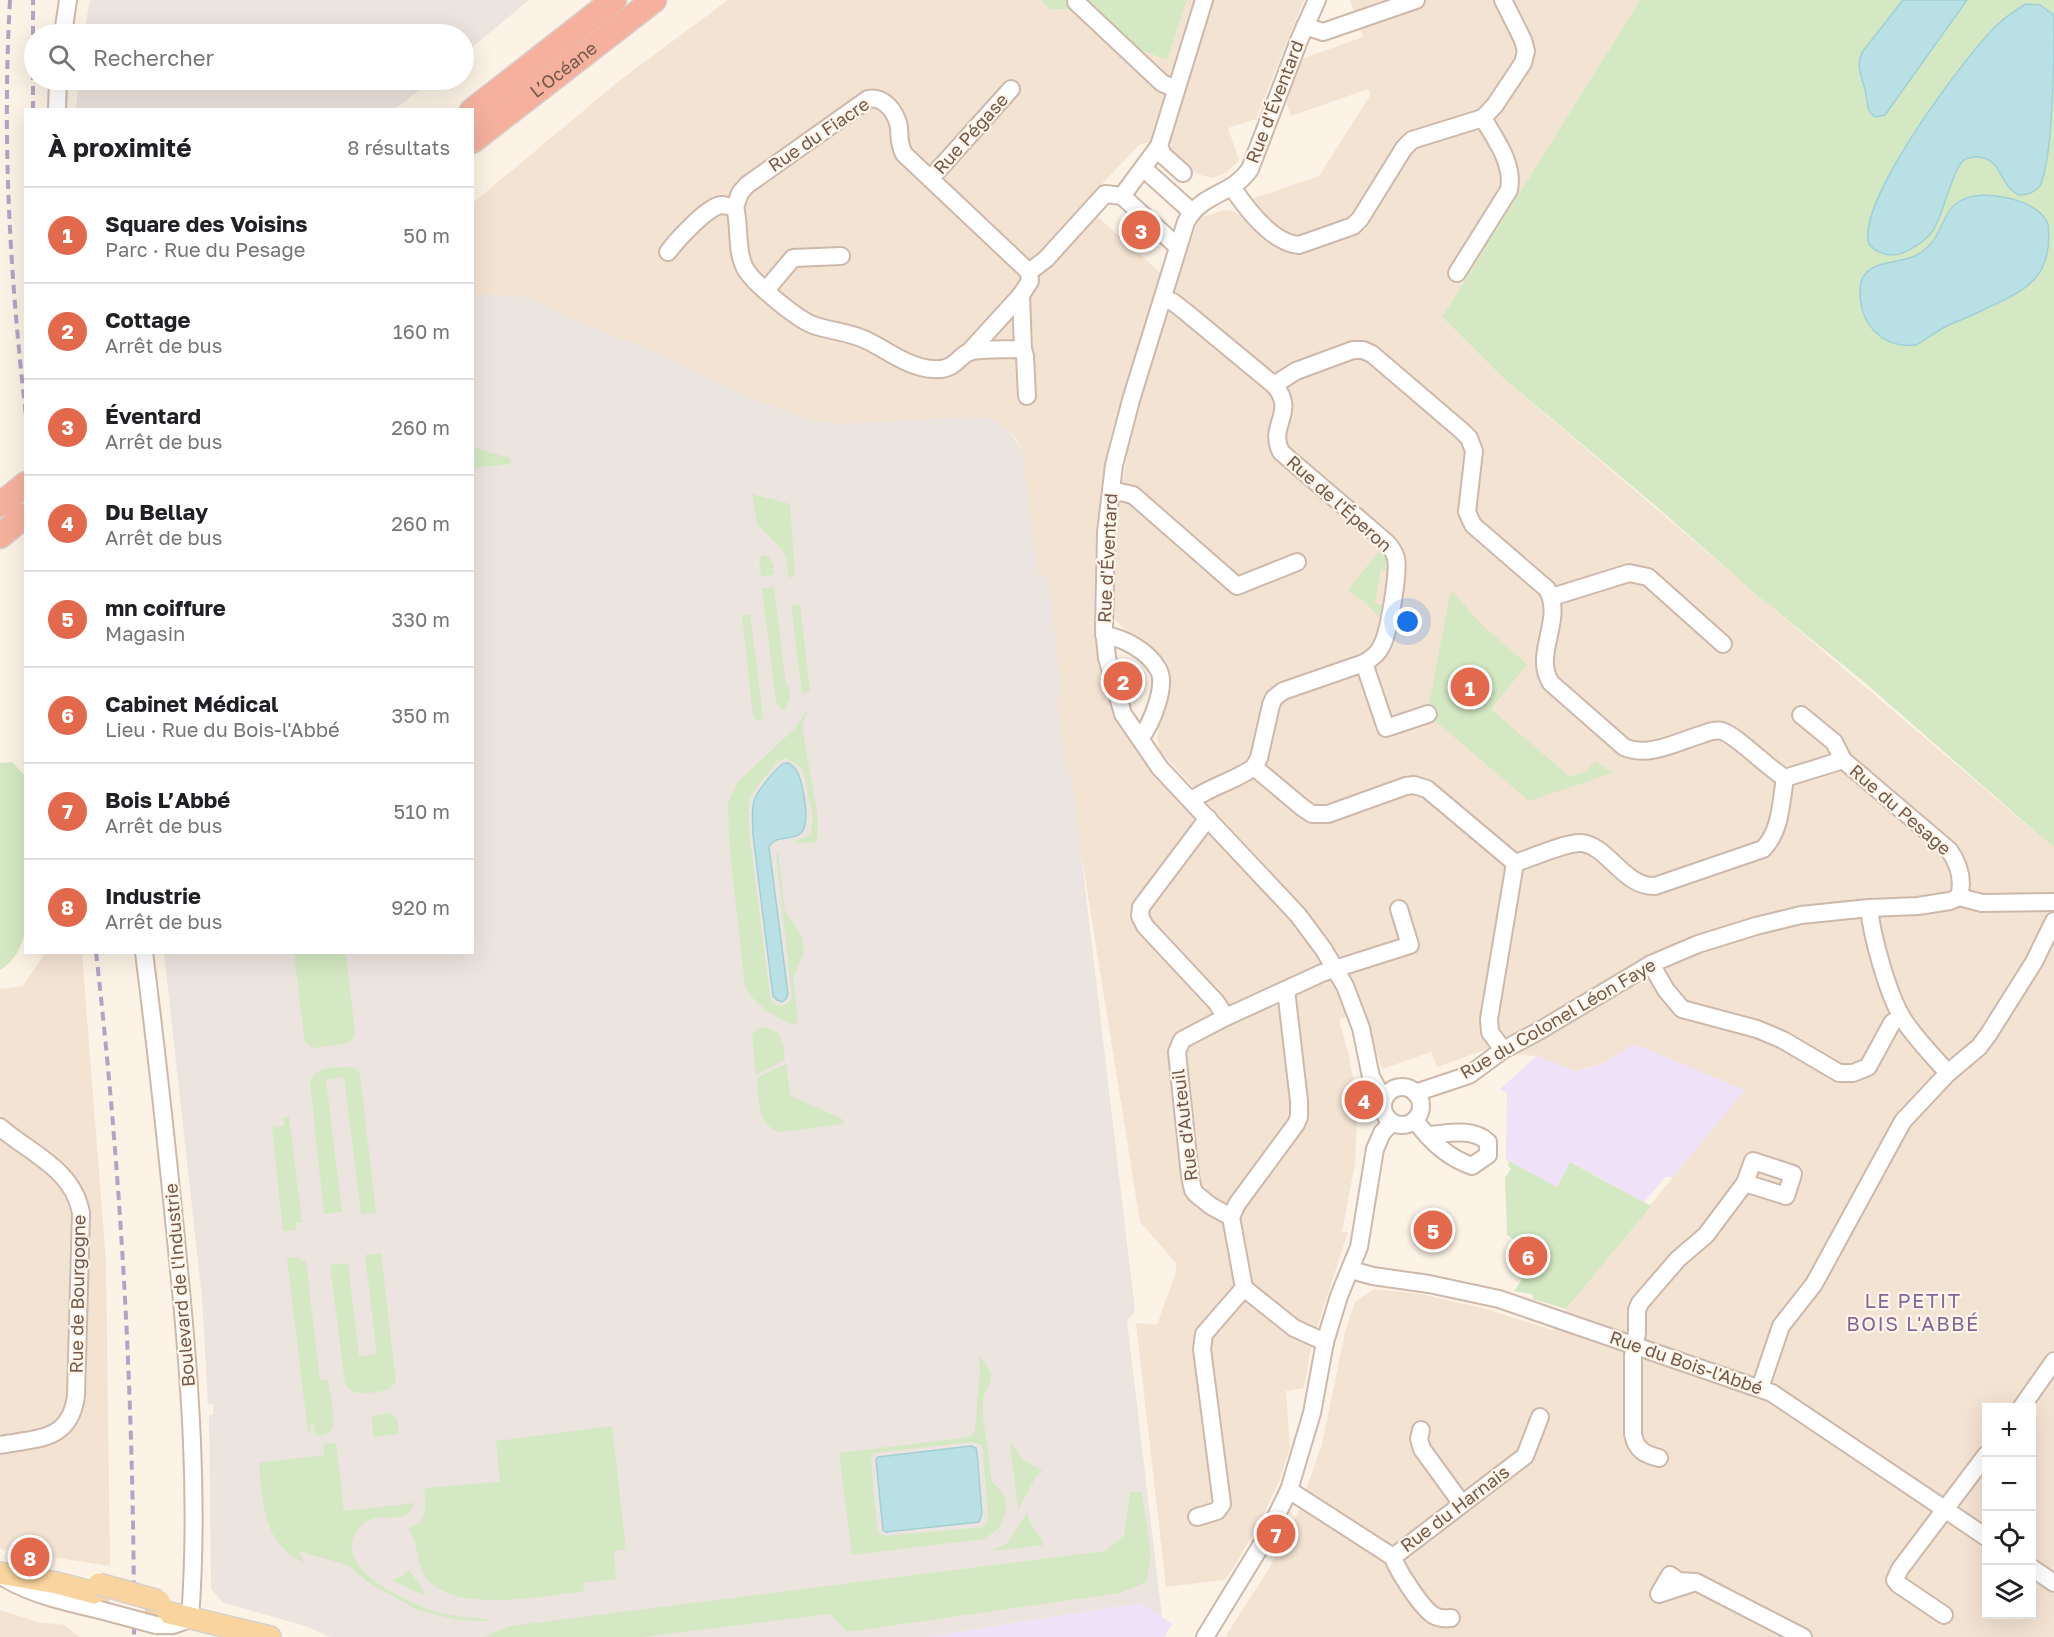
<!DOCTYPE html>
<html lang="fr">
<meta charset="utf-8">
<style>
body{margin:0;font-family:"Golos Text",sans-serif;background:#f6f6f6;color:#202124}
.controls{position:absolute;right:18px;bottom:18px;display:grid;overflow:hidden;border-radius:0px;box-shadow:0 6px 24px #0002}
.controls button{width:54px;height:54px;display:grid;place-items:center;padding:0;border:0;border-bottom:2px solid #e0e0e0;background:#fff;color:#202124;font:30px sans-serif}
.you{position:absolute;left:1408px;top:622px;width:21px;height:21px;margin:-15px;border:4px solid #fff;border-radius:50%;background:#1a73e8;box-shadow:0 0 0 9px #1a73e833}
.badge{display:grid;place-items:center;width:39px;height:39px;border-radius:50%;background:#e3694c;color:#fff;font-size:20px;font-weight:700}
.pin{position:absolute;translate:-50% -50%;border:3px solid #fff;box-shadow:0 2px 6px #0006}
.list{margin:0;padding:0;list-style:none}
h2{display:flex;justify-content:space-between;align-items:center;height:78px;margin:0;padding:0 24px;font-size:26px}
h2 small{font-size:20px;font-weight:400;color:#757577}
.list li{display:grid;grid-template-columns:39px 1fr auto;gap:18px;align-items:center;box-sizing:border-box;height:96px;padding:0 24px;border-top:2px solid #e0e0e0}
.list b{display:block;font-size:22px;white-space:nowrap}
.list p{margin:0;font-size:20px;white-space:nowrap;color:#757577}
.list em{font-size:20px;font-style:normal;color:#757577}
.icon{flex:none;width:33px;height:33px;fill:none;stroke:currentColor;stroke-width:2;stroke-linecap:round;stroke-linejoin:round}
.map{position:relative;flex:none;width:2054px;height:1637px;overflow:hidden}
.search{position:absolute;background:#fff;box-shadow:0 6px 24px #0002;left:24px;top:24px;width:450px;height:66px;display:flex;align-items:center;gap:15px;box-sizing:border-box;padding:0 21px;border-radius:33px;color:#757577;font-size:22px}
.panel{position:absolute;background:#fff;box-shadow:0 6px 24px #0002;left:24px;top:108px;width:450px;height:846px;border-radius:0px}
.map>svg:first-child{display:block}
.residential{fill:#f3e3d3;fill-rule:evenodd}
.industrial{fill:#ece4df}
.education{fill:#efe1f8}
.green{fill:#d4e9c3;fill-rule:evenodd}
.water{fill:#b9e0e5;stroke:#a0d0d6;stroke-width:1.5}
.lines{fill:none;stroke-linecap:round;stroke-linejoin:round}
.minor-casing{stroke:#cdb9ab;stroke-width:20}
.major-casing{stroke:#d8d0cc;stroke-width:24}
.highway-casing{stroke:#d8d0cc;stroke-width:27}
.minor{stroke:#fff;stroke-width:16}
.major{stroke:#f9d49e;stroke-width:21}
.highway{stroke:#f5b19d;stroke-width:24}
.rail{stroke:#b4a3c5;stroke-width:4;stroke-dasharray:9 6;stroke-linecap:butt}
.minor-bridge-casing{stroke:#cdb9ab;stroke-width:20;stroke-linecap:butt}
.major-bridge-casing{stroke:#d8d0cc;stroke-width:24;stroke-linecap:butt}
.minor-bridge{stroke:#fff;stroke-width:16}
.major-bridge{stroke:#f9d49e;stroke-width:21}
.labels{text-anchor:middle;stroke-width:4.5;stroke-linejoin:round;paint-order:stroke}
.street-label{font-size:18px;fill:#74584a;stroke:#fff6eb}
.neighbourhood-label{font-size:20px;letter-spacing:1.5px;fill:#856697;stroke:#fff6eb}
</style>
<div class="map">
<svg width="2054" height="1637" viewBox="0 0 2054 1637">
<rect width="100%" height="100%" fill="#fcf2e5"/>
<g class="residential">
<polygon points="728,0 1041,0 1051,9 1077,10 1167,60 1187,0 1304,0 1256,119 1228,128 1239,160 1229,170 1224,174 1212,178 1197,174 1175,156 1169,147 1171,145 1167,137 1139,145 1083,204 1161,273 1112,430 1102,478 1096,529 1094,615 1098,664 1102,682 1116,717 1144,761 1292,922 1317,956 1335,988 1347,1017 1339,1020 1349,1056 1356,1096 1357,1119 1355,1163 1342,1232 1348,1232 1319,1321 1310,1353 1304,1388 1286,1391 1290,1448 1279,1481 1259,1524 1230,1573 1224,1580 1166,1587 1136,1323 1157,1325 1176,1272 1176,1263 1140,1222 1078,833 1072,776 1066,770 1057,700 1062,693 1048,576 1038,574 1022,450 1016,439 1007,429 995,421 987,418 966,417 841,424 809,420 746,396 664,356 558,313 529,297 473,294 473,203 619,81"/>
<path d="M 1350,0 L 1640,0 L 1442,317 L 1503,378 L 2054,848 L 2054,1637 L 1225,1637 L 1267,1572 L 1298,1513 L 1322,1444 L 1345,1332 L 1355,1302 L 1374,1289 L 1420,1294 L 1483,1308 L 1552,1330 L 1566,1309 L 1744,1090 L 1634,1044 L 1600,1065 L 1575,1071 L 1536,1056 L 1482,1051 L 1437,1067 L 1431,1052 L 1382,1069 L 1355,986 L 1322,931 L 1283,885 L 1159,750 L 1157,737 L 1169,671 L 1164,663 L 1118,623 L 1113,616 L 1112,610 L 1113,556 L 1118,510 L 1130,436 L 1178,278 L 1198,221 L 1202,217 L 1224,210 L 1232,211 L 1239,215 L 1252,199 L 1319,176 L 1371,94 L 1368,89 L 1291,116 L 1284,97 L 1299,60 L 1363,37 ZM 1986,1408 L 2032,1408 L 2032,1614 L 1986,1614 Z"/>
<polygon points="45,953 82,953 106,1262 110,1566 0,1549 0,987 1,989 23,986"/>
<polygon points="0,1610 37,1622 64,1625 80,1637 0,1637"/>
</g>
<g class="industrial">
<polygon points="90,0 529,0 464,54 464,34 84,34"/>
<polygon points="79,80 432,80 395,109 76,109"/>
<polygon points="473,294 529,297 558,313 664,356 746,396 809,420 841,424 966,417 987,418 995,421 1007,429 1022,450 1038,574 1048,576 1062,693 1057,700 1066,770 1072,776 1135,1311 1127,1321 1162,1617 1141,1603 927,1637 331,1637 308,1627 222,1602 211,1588 209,1415 213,1415 213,1405 208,1404 202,1298 164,953 472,952"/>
</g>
<g class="education">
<polygon points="1634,1044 1745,1090 1673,1177 1666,1177 1644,1202 1571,1162 1557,1187 1506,1160 1507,1093 1500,1089 1537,1056 1575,1071 1586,1069 1600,1065"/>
<polygon points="1141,1603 1172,1624 1164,1637 928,1637"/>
</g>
<g class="green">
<polygon points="1041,0 1187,0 1167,60 1131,46 1077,10 1050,9"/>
<polygon points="1640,0 2054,0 2054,848 1864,682 1758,596 1658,508 1503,378 1442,317"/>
<polygon points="472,447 510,458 511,464 473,468"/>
<polygon points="752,494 790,504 795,577 788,577 787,560 781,548 757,524"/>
<polygon points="1382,548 1387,555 1390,570 1381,569 1375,603 1384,605 1381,619 1365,602 1348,590"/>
<polygon points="762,555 769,557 773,564 774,575 761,576 759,559"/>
<polygon points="774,587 786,686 789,686 790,701 786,704 786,709 782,710 776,703 762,588"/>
<polygon points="1451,590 1481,624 1527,664 1491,709 1570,777 1586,771 1595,761 1613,773 1529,801 1432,718 1429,705"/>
<polygon points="791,604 800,606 810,690 802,694"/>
<polygon points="750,614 763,717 759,721 755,720 753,716 742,615"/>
<path d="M 809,707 L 802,726 L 818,819 L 817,842 L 797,844 L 796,840 L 805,838 L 811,832 L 813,818 L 803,770 L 795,763 L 785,758 L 777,762 L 751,795 L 749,803 L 749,831 L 770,996 C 772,1004 777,1007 785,1005 L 792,998 L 776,854 L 778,854 L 785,911 L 802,936 L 804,953 L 793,978 L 798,1022 L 793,1025 C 773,1016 756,1007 745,986 L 729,842 L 728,803 L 738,782 L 796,727 Z"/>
<path d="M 12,762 L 25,776 L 25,933 C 20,949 15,961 0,970 L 0,763 Z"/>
<polygon points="294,953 346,953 355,1033 353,1039 349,1043 314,1048 305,1042"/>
<polygon points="764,1027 778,1033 783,1044 785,1060 756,1075 752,1034 757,1029"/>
<path d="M 786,1064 L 790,1095 L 842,1119 L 844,1122 L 843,1124 L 781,1132 C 756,1127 759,1098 757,1078 Z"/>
<path d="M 350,1067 L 357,1069 L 360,1075 L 376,1213 L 361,1214 L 344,1077 L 326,1080 L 342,1212 L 324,1214 L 310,1082 C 314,1065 336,1068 350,1067 Z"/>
<polygon points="283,1117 289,1117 302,1223 296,1223 296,1230 283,1231 272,1128 284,1126"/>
<polygon points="1509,1161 1557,1187 1570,1162 1651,1206 1566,1309 1533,1299 1532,1294 1514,1291 1524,1276 1531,1276 1547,1252 1526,1237 1521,1244 1507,1235 1505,1177 1511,1169 1508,1166"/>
<path d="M 381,1253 L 396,1382 L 388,1390 C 373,1392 353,1399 345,1383 L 330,1265 L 348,1263 L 359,1356 L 377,1354 L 365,1255 Z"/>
<path d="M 299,1257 L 300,1260 L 306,1262 L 320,1380 L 328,1380 C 329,1390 338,1425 330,1432 C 326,1435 321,1435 316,1436 L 314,1424 L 310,1424 L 311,1433 L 308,1433 L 287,1258 Z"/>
<path d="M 979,1354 L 991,1372 L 991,1381 L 983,1397 L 983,1416 L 992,1481 L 1005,1496 L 1006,1511 L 999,1528 L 984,1539 L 852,1555 L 839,1453 L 970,1437 L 975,1431 L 980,1368 ZM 973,1442 L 981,1445 L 983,1451 L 988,1515 L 987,1522 L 982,1527 L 885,1536 L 879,1533 L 877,1529 L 871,1458 L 874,1453 Z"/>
<polygon points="390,1413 397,1419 399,1434 373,1437 372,1416"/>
<path d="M 612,1426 L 626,1550 L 614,1551 L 616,1579 L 583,1583 L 584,1591 C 544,1596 456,1614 427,1579 C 415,1564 420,1544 408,1528 C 428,1523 426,1506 424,1488 L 500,1482 L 496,1441 Z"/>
<polygon points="1010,1441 1024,1461 1042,1470 1034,1480 1018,1510"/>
<path d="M 336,1443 L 344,1511 L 415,1503 C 404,1531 376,1505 358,1529 C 329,1568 406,1601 433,1611 C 451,1616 469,1618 488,1619 L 485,1621 L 458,1620 L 417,1610 L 368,1582 L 349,1566 L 299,1551 L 304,1563 C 262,1543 263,1503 259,1463 L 324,1455 L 323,1444 Z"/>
<polygon points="1130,1492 1142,1492 1151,1557 1146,1582 1120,1593 847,1632 830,1614 643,1637 483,1637 511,1626 1105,1551 1124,1536"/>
<path d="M 1027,1513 C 1030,1528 1042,1537 1044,1545 L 992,1551 L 1007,1543 Z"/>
<polygon points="409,1570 425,1593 424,1595 393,1581 392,1580 401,1577"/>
</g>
<g class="water">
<path d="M 1903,0 L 1967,0 L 1885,115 L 1875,117 C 1866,111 1868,104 1866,95 C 1864,80 1854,67 1863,51 Z"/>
<path d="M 2026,4 L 2040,5 L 2054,15 C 2054,55 2054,155 2040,186 C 2034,193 2027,195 2019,195 C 1999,186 2003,158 1977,157 C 1973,157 1967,158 1964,160 C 1952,169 1944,215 1932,232 C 1927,238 1921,243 1914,247 C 1908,251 1901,255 1893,255 C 1884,255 1874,251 1869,244 C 1855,203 1965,56 1996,26 C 2005,17 2016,10 2026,4 Z"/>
<path d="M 1984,195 C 2005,196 2039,202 2048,224 C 2054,279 2024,291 1985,309 C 1972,316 1956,321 1943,328 C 1934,333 1926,340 1916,345 C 1884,349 1861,326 1860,294 C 1860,289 1860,281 1863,277 C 1875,259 1900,264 1917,255 C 1953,234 1933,198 1984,195 Z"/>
<path d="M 784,763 L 789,763 C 792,766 797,769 798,773 C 803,785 811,824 801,833 C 791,842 775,834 769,847 L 788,994 L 786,999 L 782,1002 L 777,1000 L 773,996 L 753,835 C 753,824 751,811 754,801 C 757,791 775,769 784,763 Z"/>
<polygon points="971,1446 976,1448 977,1452 982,1514 979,1522 886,1532 883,1530 876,1460 878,1457"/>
</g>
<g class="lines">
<g class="minor-casing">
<g id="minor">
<path d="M 1317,0 L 1300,38 L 1250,169 C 1232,196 1202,192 1186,222 L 1131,400 L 1114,465 L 1106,532 L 1104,628 L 1107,658 L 1123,714 L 1160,768 L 1298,915 L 1324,950 L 1345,986 L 1361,1028 L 1371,1077 L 1384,1100"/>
<polyline points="1076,2 1162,83 1176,89"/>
<polyline points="1305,26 1323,32 1416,0"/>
<polyline points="63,34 68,0"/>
<polyline points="57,110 58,80"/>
<polyline points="1143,168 1192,212"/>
<polyline points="1183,173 1163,155 1159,146 1204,0"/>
<polyline points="931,178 1011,89"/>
<path d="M 1232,187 C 1246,208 1272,243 1299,245 L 1353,226 L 1360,219 L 1404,148 L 1412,140 L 1483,118 L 1495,105 L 1523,63 L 1526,51 L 1523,40 L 1503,0"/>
<polyline points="1122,196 1159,146"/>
<path d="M 735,207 C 740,224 736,250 744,266 C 750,281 797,319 813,325 C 830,331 849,332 866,340 C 887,350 909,368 933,369 C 958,371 958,353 973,351 C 989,348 1007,350 1023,349 L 1021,295 L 1030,281 L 1029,272"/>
<path d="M 668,252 C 677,240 707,207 721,205 C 725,205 731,207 735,207 L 740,193 L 747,185 L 868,99 C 881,96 892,107 897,120 C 902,131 896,138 904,154 L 1029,272"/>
<polyline points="1029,272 1046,259 1105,194 1122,196 1178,247"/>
<path d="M 1457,273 L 1509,190 C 1514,163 1496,141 1483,118"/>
<polyline points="766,290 793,258 841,256"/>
<path d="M 1163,299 L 1173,302 L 1187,313 L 1274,385 C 1298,412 1267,425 1281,452 L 1386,542 C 1391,547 1394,551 1396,558 C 1399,572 1389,634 1381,647 C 1377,655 1371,659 1364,663 L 1283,691 L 1274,698 L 1271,705 L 1259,758 L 1254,767"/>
<polyline points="1023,349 1025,356 1027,396"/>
<polyline points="970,351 1021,295"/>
<path d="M 1274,385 L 1296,371 L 1353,350 L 1363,350 L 1372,354 L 1462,431 L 1469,438 L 1474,451 L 1467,512 L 1473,525 L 1547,589 C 1565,620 1532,654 1551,683 L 1624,747 C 1648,758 1677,742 1700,735 C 1707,733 1714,729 1722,731 C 1736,735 1768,768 1785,778 L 1843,760 L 1949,850 C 1959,864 1964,879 1959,897"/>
<polyline points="1111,490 1133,495 1237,586 1297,562"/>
<polyline points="1552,597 1629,573 1648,577 1723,644"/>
<path d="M 1104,635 C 1124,638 1148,651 1158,669 C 1168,684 1151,726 1140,738"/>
<polyline points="1364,663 1386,728 1428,714"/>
<polyline points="1801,715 1834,742 1843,760"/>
<path d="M 1192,800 C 1211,786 1235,781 1254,767 L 1303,808 L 1312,814 L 1328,814 L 1406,786 L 1414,785 L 1427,789 L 1515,863 C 1531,858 1567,842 1581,843 C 1608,845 1623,887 1655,886 L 1763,849 C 1781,831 1781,802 1785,778"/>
<polyline points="1208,818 1141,907 1140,916 1145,926 1216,1002 1226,1017"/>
<path d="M 1869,908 C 1872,937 1888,995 1903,1019 C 1916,1039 1932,1055 1948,1073"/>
<path d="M 144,952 C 157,1055 168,1157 178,1260 C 190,1379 199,1499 190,1619 L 173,1625 L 156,1625"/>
<polyline points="1651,964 1666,990 1682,1009 1757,1029 1783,1040 1839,1073 1853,1073 1868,1067 1892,1023 1901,1016"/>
<polyline points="1503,1050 1490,1032 1489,1019 1515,863"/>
<circle cx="1402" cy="1106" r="19"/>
<polyline points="1415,1093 1469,1075 1503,1050 1539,1031 1651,964 1698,944 1756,926 1801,915 1869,908 1918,906 1950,901 1959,897 1982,903 2054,902"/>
<path d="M 1415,1120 C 1429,1140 1449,1158 1472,1166 L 1488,1155 L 1488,1142 C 1472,1127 1447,1134 1427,1135"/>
<path d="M 0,1127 C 31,1154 73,1169 81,1213 L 76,1396 C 70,1441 38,1438 0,1445"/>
<polyline points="1231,1217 1237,1204 1296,1124 1299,1117 1299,1101 1286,990"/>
<polyline points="1351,1270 1373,1276 1429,1284 1499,1299 1772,1393 1986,1537"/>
<polyline points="1244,1288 1231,1217 1211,1206 1196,1194 1193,1190 1190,1176 1177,1052 1182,1040 1226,1017 1322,973 1410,945 1399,909"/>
<polyline points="1244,1288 1294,1328 1325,1342"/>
<polyline points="1760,1388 1781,1326 1814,1284 1903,1121 1948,1073 1979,1047 1988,1035 2034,962 2054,921"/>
<polyline points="2021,1408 2054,1361"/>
<polyline points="1421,1430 1419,1439 1422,1449 1462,1504"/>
<path d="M 1659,1458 C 1644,1454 1636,1450 1633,1434 L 1633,1356 L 1637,1332 L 1637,1310 L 1640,1303 L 1678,1259 L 1706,1235 L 1745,1183 L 1786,1196 L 1793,1174 L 1753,1161 L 1745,1183"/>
<polyline points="1289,1490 1393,1557 1525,1456 1540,1417"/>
<polyline points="1197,1517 1217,1511 1222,1504 1202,1349 1204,1334 1244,1288"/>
<path d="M 1393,1557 C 1397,1570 1421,1607 1433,1615 C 1438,1618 1444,1619 1451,1618"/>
<polyline points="2032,1568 2054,1583"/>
<path d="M 6,1579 C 33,1595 69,1603 100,1610"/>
<polyline points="1696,1582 1659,1594 1670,1575 1678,1581 1696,1582 1803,1637"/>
<polyline points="1944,1615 1898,1584 1895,1580 1900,1569 1986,1455"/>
<polyline points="1205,1637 1265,1539 1289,1490 1312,1413 1325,1342 1339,1296 1359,1247 1375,1149 1382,1133 1392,1122"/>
</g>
</g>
<g class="major-casing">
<g id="major">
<polyline points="0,1573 57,1583 99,1594"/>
<polyline points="157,1610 270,1637"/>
</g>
</g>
<g class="highway-casing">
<g id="highway">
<polyline points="472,111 614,0"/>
<path id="s1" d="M 472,141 L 654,0"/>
<polyline points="0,505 26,484"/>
<polyline points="0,536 26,515"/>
</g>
</g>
<use href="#minor" class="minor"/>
<use href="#major" class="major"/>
<use href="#highway" class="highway"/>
<g class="rail">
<path d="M 10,0 C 2,142 10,276 26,416"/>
<polyline points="33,110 33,0"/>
<path d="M 96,952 C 122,1182 134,1406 134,1637"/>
</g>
<g class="minor-bridge-casing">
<polyline id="minor-bridge" points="100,1610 156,1625"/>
</g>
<g class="major-bridge-casing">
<polyline id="major-bridge" points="99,1584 159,1601"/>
</g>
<use href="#minor-bridge" class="minor-bridge"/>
<use href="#major-bridge" class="major-bridge"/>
</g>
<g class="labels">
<g class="street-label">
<text dy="6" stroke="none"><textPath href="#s1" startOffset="116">L’Océane</textPath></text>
<text transform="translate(1275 102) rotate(-69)" y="6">Rue d'Éventard</text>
<text transform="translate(971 134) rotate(-48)" y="6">Rue Pégase</text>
<text transform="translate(819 135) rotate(-34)" y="6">Rue du Fiacre</text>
<text transform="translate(1339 504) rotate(42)" y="6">Rue de l'Éperon</text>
<text transform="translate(1108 558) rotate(-87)" y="6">Rue d'Éventard</text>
<text transform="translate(1900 810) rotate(41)" y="6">Rue du Pesage</text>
<text transform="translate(1558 1019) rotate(-30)" y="6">Rue du Colonel Léon Faye</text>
<text transform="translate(1185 1125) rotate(-97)" y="6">Rue d'Auteuil</text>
<text transform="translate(180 1285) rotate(-95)" y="6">Boulevard de l'Industrie</text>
<text transform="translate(78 1294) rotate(-89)" y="6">Rue de Bourgogne</text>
<text transform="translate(1686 1363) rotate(19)" y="6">Rue du Bois-l'Abbé</text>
<text transform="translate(1455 1509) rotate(-37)" y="6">Rue du Harnais</text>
</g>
<g class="neighbourhood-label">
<text x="1913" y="1308">LE PETIT<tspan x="1913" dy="23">BOIS L'ABBÉ</tspan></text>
</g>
</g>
</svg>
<div class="controls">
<button>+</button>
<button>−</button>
<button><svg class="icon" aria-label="locate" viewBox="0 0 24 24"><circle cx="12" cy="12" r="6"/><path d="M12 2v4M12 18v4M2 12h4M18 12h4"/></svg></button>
<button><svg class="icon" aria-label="layers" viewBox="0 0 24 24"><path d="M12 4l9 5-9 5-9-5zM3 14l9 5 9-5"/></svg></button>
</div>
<div class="you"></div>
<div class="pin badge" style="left:1470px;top:687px">1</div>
<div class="pin badge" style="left:1123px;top:681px">2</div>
<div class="pin badge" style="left:1141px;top:230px">3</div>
<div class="pin badge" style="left:1364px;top:1100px">4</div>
<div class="pin badge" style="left:1433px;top:1230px">5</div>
<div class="pin badge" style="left:1528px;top:1256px">6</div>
<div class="pin badge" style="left:1276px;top:1534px">7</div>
<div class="pin badge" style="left:30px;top:1557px">8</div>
<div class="search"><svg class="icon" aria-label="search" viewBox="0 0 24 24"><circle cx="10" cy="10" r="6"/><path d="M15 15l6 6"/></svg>Rechercher</div>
<section class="panel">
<h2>À proximité<small>8 résultats</small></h2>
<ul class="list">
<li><span class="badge">1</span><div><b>Square des Voisins</b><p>Parc · Rue du Pesage</p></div><em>50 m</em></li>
<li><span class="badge">2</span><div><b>Cottage</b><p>Arrêt de bus</p></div><em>160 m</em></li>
<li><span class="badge">3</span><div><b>Éventard</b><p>Arrêt de bus</p></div><em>260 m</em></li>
<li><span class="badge">4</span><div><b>Du Bellay</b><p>Arrêt de bus</p></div><em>260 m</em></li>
<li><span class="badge">5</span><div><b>mn coiffure</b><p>Magasin</p></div><em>330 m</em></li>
<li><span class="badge">6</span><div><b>Cabinet Médical</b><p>Lieu · Rue du Bois-l'Abbé</p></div><em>350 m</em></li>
<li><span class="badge">7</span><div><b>Bois L’Abbé</b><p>Arrêt de bus</p></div><em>510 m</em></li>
<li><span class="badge">8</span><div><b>Industrie</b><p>Arrêt de bus</p></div><em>920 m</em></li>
</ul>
</section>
</div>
